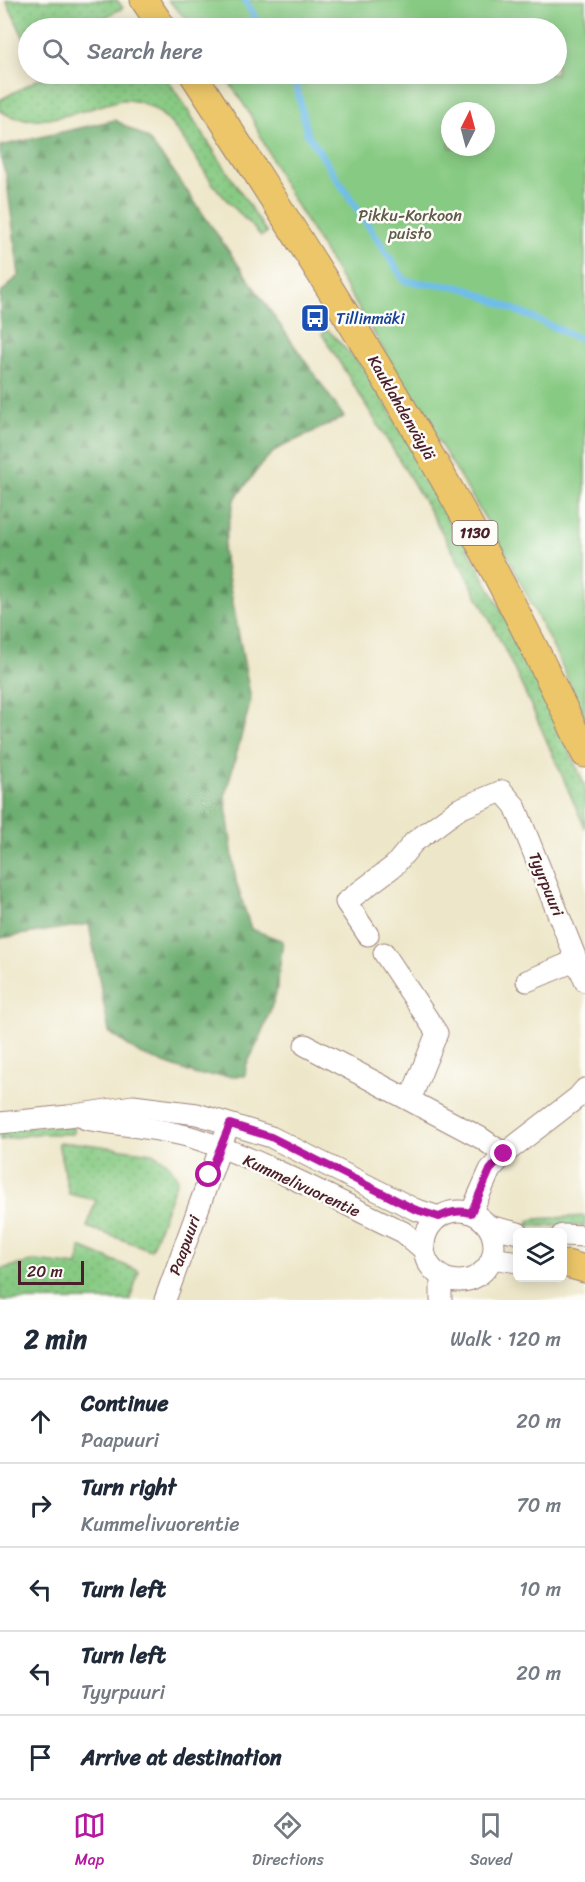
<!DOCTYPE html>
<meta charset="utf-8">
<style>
body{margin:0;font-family:Sriracha,sans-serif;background:#f6f6f7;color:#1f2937}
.controls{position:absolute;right:18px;bottom:18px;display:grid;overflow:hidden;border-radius:9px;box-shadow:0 3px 15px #0003}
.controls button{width:54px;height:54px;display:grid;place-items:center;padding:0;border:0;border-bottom:2px solid #e0e1e3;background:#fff;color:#1f2937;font:30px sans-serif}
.compass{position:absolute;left:441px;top:102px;width:54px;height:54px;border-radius:50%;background:#fff;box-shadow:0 3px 15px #0003;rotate:6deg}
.scale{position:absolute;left:18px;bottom:15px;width:66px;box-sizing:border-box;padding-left:6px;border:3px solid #4a1f2b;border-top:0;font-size:16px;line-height:21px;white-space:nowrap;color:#4a1f2b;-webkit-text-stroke:4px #fdfcf7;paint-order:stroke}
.stop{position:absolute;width:18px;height:18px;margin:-14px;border:4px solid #b5179e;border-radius:50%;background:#fff}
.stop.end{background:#b5179e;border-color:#fff;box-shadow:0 2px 6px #0008}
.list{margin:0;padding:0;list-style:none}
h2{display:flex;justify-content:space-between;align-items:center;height:78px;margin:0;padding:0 24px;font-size:26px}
h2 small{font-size:20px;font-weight:400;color:#747a83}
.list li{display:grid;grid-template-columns:39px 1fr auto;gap:18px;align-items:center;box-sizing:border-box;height:84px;padding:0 24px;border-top:2px solid #e0e1e3}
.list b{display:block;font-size:22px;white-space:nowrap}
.list p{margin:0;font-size:20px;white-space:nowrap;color:#747a83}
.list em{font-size:20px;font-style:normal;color:#747a83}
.icon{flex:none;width:33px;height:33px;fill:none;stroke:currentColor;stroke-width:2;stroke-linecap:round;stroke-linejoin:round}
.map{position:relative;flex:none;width:585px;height:1300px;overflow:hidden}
.search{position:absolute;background:#fff;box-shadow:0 3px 15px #0003;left:18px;right:18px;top:18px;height:66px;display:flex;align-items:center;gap:15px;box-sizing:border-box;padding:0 21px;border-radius:33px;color:#747a83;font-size:22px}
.sheet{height:498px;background:#fff}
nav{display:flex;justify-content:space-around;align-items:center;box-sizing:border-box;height:84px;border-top:2px solid #e0e1e3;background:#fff;font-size:16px;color:#747a83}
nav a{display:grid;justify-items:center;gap:3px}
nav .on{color:#b5179e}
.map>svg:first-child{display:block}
.grass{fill:url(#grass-dots);stroke:#687457;stroke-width:1.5}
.forest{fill:url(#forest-firs);stroke:#5c664e;stroke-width:1.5}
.green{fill:#87ca83;stroke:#687457;stroke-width:1.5;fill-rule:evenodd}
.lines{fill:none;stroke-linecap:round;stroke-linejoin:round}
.stream{stroke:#6fbdea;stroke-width:7}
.minor-casing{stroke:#9c827a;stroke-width:23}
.major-casing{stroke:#9c827a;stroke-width:29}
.minor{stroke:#fff;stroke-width:21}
.major{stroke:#ecc669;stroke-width:27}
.route{stroke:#b5179e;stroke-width:8}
.labels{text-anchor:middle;stroke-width:5;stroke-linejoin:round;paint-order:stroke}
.shield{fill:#fdfcf7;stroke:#806168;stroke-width:1.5}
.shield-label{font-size:15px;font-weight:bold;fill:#4a1f2b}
.park-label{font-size:16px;fill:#5f5b4a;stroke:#fdfcf7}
.transit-label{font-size:16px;fill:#164399;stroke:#fdfcf7;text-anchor:start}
.street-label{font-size:16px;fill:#4a1f2b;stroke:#fdfcf7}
</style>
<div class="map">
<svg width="585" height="1300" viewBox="0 0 585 1300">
<defs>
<pattern id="grass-dots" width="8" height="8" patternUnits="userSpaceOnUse" patternTransform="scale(1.5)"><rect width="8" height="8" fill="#87ca83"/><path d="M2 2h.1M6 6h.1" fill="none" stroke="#76ad71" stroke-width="1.8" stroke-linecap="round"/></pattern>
<pattern id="forest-firs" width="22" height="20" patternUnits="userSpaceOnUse" patternTransform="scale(1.5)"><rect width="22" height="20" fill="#6dae71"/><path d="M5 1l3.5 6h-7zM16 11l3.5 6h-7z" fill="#5c8d5d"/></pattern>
</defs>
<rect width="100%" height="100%" fill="#fdfcf7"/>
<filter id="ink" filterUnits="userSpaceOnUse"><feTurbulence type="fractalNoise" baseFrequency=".0167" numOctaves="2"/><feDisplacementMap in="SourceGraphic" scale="12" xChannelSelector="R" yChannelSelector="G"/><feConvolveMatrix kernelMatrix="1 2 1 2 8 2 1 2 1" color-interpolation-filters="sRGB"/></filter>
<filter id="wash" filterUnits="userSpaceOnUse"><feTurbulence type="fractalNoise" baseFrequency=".008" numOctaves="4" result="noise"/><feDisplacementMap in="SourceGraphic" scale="24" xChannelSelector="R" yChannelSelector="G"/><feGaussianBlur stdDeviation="1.35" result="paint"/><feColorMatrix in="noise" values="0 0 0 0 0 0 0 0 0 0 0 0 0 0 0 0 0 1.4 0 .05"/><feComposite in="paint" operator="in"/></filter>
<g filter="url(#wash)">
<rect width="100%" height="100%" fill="#ede6c8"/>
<g class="grass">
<polygon points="6,0 117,0 123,8 84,28 28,28 28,47"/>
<path d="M 48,74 L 164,74 L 267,233 L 261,236 C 247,220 231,206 217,189 C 191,157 170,97 121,100 C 85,109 35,132 0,111 L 0,100 Z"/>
<path d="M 328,330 L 367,372 L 446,507 L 497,602 L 555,717 L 585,786 L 585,828 C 552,753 520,677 482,605 C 433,512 377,423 322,334 Z"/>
<polygon points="44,1126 73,1127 73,1134 35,1134 0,1140 0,1131"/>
<polygon points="58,1143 79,1143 152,1153 167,1162 176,1175 177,1180 151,1250 87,1227 96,1200 69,1194"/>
<polygon points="585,1216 585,1226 528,1226 529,1221 535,1219"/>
<polygon points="80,1247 139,1271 130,1300 0,1300 0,1269 36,1261 78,1266"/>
</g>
<polygon class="forest" points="115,120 147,138 171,168 344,417 277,449 264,461 234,500 223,550 251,700 225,796 236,882 251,929 283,941 276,994 261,1036 246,1066 245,1076 197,1075 140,1054 109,1032 89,924 0,938 0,294 19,275 6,174 0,157 0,146"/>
<path class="green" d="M 168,0 L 585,0 L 585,719 L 562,666 L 507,555 L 283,183 L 250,114 L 224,74 L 556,74 L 556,28 L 195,28 ZM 450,111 L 486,111 L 486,147 L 450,147 Z"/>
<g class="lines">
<g class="stream">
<polyline points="245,0 258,23"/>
<polyline points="288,74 297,88 307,133 405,281 465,288 585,341"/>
</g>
</g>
</g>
<g filter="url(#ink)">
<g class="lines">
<g class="minor-casing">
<g id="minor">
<polyline points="368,935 346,902 394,866 414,842 459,809 502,791 515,806 585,981"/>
<polyline points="384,953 437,1033 410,1100"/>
<polyline points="527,981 577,960"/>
<polyline points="305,1045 481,1138 504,1154"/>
<path d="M 86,1119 C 121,1126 160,1128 194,1138 C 264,1160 337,1201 403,1232 L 423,1249"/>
<polyline points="0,1123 68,1116 133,1106 197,1114 271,1137 414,1209 439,1217"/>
<circle cx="459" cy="1246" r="35"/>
<polyline points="471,1213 490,1170 504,1154 578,1097 585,1089"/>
<polyline points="488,1226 518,1233"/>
<polyline points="562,1235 585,1236"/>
<polyline points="492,1258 518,1262"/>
<polyline points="165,1300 225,1135"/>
<polyline points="441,1300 441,1277"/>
</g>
</g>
<g class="major-casing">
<g id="major">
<polyline points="144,0 163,28"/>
<path d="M 193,74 C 335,293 477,515 585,754"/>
<polyline points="567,1264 585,1269"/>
</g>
</g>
<use href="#minor" class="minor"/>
<use href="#major" class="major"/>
</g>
</g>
<g class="lines" filter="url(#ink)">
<path class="route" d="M 209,1175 L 230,1124 L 271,1137 L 414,1209 L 439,1217 C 450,1212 458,1210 471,1213 L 490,1170 L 504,1154"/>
</g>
<defs>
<g id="bus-square" transform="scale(1.5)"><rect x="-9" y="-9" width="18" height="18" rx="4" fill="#1a4fb4" stroke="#fdfcf7"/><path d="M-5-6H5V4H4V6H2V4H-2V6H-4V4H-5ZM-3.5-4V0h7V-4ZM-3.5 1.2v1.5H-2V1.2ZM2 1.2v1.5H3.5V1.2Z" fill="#fff"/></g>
</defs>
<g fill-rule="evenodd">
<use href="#bus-square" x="315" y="318"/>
</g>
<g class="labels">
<rect class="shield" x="452.5" y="521" width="45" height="24" rx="4.5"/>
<g class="shield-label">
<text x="475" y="538">1130</text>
</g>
<g class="park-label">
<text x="410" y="221">Pikku-Korkoon<tspan x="410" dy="18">puisto</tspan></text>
</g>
<g class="transit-label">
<text x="336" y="324">Tillinmäki</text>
</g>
<g class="street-label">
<text transform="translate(402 407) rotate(60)" y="6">Kauklahdenväylä</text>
<text transform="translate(547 884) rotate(68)" y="6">Tyyrpuuri</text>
<text transform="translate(302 1185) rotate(25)" y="6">Kummelivuorentie</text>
<text transform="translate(184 1245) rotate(-70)" y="6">Paapuuri</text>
</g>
</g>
</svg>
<div class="controls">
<button><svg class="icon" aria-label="layers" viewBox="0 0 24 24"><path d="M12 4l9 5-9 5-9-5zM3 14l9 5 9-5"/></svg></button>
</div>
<svg class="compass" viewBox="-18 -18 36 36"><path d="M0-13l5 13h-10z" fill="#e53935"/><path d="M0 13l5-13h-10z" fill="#747a83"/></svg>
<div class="scale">20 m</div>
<div class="stop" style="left:209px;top:1175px"></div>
<div class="stop end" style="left:504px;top:1154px"></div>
<div class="search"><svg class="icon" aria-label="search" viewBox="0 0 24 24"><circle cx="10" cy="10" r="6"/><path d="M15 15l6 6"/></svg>Search here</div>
</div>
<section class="sheet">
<h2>2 min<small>Walk · 120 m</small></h2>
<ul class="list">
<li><svg class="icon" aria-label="ahead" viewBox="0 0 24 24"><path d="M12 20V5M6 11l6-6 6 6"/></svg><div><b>Continue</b><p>Paapuuri</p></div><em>20 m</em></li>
<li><svg class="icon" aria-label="right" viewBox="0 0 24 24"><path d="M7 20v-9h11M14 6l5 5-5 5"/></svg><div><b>Turn right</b><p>Kummelivuorentie</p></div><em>70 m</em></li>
<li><svg class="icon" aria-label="left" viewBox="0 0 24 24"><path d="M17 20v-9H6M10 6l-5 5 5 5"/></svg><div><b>Turn left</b></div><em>10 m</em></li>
<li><svg class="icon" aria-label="left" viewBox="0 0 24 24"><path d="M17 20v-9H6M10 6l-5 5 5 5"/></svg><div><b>Turn left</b><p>Tyyrpuuri</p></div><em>20 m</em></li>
<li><svg class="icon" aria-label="arrive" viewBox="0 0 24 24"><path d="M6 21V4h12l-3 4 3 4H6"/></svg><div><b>Arrive at destination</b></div></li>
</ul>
</section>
<nav>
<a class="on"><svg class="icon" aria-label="map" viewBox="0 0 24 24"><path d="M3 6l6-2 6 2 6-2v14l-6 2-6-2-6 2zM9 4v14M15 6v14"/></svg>Map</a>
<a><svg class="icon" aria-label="directions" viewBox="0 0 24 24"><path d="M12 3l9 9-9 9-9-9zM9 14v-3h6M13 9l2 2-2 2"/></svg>Directions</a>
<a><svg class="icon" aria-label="saved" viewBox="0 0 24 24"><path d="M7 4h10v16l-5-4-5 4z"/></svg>Saved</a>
</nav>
